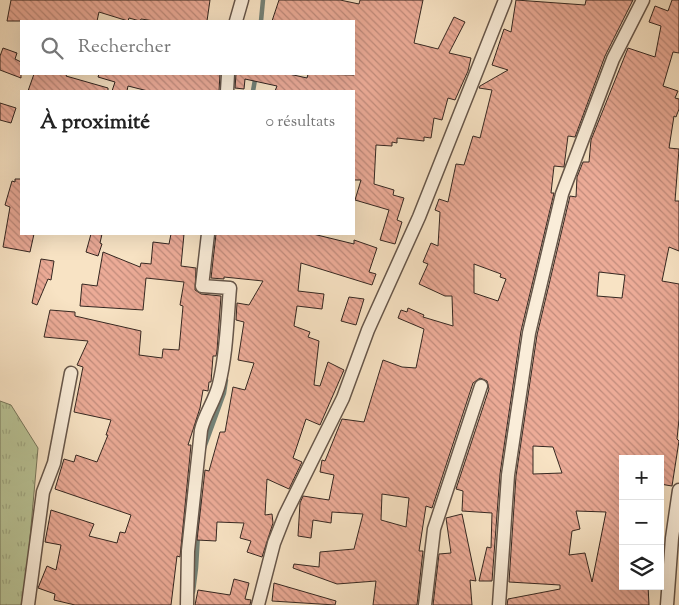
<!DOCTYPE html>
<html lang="fr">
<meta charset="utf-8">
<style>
body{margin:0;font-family:"Sorts Mill Goudy",serif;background:#f6f6f6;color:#222}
.controls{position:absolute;right:15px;bottom:15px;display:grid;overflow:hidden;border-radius:0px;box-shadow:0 5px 20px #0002}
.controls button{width:45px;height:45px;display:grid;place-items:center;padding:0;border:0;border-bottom:1px solid #e0e0e0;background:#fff;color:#222;font:25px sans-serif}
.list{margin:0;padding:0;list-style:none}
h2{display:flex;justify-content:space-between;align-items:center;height:65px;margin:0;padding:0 20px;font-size:21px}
h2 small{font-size:16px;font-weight:400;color:#767676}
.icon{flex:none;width:28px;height:28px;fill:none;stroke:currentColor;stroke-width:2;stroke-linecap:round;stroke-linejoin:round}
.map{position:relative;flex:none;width:679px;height:605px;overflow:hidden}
.search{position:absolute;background:#fff;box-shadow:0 5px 20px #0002;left:20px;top:20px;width:335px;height:55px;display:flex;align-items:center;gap:12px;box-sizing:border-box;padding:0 18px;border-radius:0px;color:#767676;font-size:19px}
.panel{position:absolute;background:#fff;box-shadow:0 5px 20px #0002;left:20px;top:90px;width:335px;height:145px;border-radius:0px}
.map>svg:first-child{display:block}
.grass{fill:url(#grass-tufts);stroke:#77765c}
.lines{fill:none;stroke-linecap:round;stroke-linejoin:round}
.stream{stroke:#748277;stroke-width:4.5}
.building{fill:url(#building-back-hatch);stroke:#352721;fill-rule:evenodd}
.minor-casing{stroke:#66564a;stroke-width:15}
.minor{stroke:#faedd9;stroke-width:12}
</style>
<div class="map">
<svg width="679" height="605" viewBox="0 0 679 605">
<defs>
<pattern id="grass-tufts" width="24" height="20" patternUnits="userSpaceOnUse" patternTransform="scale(1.25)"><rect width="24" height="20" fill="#b9c497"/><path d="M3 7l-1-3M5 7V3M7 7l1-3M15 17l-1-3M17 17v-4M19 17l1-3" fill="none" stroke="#a0a882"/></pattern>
<pattern id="building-back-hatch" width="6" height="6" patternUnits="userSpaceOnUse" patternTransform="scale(1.25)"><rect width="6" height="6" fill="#ecab97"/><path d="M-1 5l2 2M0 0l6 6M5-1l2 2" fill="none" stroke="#c08b7b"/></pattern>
</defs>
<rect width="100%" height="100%" fill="#f8e3c4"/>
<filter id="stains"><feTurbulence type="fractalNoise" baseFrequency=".004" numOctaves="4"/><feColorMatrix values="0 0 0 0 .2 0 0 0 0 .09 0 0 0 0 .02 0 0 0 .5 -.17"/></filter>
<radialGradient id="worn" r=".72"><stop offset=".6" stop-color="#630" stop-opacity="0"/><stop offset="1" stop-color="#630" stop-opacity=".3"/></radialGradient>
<polygon class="grass" points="0,401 11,405 38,448 24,605 0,605"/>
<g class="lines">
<g class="stream">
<polyline points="261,21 263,0"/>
<polyline points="253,91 256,74"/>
<polyline points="204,448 224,393 226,380"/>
<polyline points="193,592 196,568 200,501"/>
</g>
</g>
<g class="building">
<polygon points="11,0 210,0 207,21 155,21 141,19 140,21 129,18 128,21 99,12 97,21 7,21"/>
<polygon points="279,0 340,0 359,4 360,0 423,0 414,43 438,49 454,17 465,22 449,53 471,58 468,71 455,100 448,98 442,120 434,118 431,138 424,137 424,141 397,138 397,143 392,142 392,146 376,145 374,184 394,190 393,195 404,198 397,220 402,222 395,244 380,240 389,210 355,200 361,180 354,180 354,91 275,91 277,86 245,79 244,89 235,88 236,74 289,74 307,78 308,74 354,75 354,21 272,21"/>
<path d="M 516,0 L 585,5 L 586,0 L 633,0 L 605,56 L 575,137 L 568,136 L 564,167 L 554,166 L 551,193 L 554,193 L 521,331 L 500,474 L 492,581 L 479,581 L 487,547 L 491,548 L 492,513 L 462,511 L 463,491 L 456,489 L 489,389 L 487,381 L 480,378 L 473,383 L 432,508 L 426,506 L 419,551 L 423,551 L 417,605 L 373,605 L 376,581 L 337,584 L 293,568 L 294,564 L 319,567 L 320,552 L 354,549 L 363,514 L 332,512 L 331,523 L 313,520 L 311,538 L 298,536 L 300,503 L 303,496 L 329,500 L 334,475 L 320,472 L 322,460 L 325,461 L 342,419 L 364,422 L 383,360 L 402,367 L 416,368 L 424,329 L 398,318 L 401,310 L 407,312 L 408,308 L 424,315 L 423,317 L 453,326 L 452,296 L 445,296 L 419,284 L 428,264 L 423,262 L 431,243 L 438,246 L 440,212 L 435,210 L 439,199 L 448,202 L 456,164 L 464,165 L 473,136 L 480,138 L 492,90 L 479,88 L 480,86 L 508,70 L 492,65 L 504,29 L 511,32 ZM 474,264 L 501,274 L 500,277 L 506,279 L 498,301 L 474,293 ZM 382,494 L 409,498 L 406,527 L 381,520 Z"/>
<path d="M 672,0 L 679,0 L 679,53 L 673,52 L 663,86 L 678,91 L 675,98 L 679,99 L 679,109 L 676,117 L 674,116 L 669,148 L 679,149 L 675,201 L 679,201 L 679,251 L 669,247 L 662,281 L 679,284 L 679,419 L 677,439 L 679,441 L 672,486 L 660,484 L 660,459 L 623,459 L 623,511 L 621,521 L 623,522 L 623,564 L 620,586 L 648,586 L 649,605 L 507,605 L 508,599 L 560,589 L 560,585 L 509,582 L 516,476 L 537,335 L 570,196 L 576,197 L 577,177 L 583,162 L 589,162 L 591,140 L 628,48 L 655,57 L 661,26 L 649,22 L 655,6 L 668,11 ZM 599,272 L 625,275 L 622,298 L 597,296 ZM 533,446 L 553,447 L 562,473 L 533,474 ZM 576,511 L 606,512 L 592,582 L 585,553 L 569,555 L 572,531 L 580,529 Z"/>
<polygon points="3,48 17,53 15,59 21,62 21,78 0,70 0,56"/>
<polygon points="34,74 67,74 66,76 108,88 108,91 28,91"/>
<polygon points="99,74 220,74 219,91 148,91 128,86 127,91 112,91 115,82 98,77"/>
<polygon points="0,103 16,108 11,123 0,120"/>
<polygon points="15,179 21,179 21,234 34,234 30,252 3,247 10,207 5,205 12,181 15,182"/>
<polygon points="91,234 102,234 100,243 102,244 98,256 86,252"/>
<polygon points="171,234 184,234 181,266 196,268 195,290 201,294 221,296 217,351 216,356 213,356 211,382 209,382 208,391 203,390 200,408 188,445 191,445 180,557 177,556 171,605 75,605 54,600 55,594 38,588 47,566 56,570 61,545 45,542 51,510 94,524 89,536 117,543 120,532 125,533 131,515 55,489 64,459 74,462 76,455 97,462 108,435 106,435 111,420 74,412 83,367 77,365 88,341 44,337 50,310 75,312 75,316 141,331 139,355 162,358 163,349 179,350 183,306 180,305 184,282 146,278 143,310 80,306 82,284 97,286 103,252 140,267 141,263 151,264 153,242 169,244"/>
<polygon points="216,234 313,234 354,244 354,240 377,248 369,272 376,274 372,285 301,263 298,291 324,294 322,309 297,306 294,326 310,332 308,337 319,341 314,385 320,386 328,362 344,370 320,425 306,419 293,458 302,462 289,489 267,479 265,515 272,514 273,523 262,557 247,552 251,541 240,538 244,523 217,522 216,541 197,540 205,470 209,471 220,432 225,432 233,387 245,390 254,363 238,360 244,322 236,320 237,303 249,305 263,281 224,277 224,279 211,278"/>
<polygon points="41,259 54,261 51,280 48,279 37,305 32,303"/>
<polygon points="349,297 364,299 356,325 341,321"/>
<polygon points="462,514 476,581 470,580 472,605 433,605 439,554 451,553 446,518"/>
<polygon points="234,579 249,583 245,599 251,600 250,605 195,605 198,590 230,595"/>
<polygon points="274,583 336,601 335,605 272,601"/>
</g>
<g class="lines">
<g class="minor-casing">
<g id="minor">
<polyline points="236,21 242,0"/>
<polyline points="227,91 228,74"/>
<polyline points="28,605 43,492 54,463 71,373"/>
<path d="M 187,605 L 188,551 L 201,430 C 205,413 215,401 219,384 C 227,352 227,320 230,288 L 202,286 L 208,234"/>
<polyline points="258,605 274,543 285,515 343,398 368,330 419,217 505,0"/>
<polyline points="425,605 434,529 481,386"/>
<polyline points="499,605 508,475 529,333 562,194 613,59 643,0"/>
<polyline points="667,605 672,538 679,490"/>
</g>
</g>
<use href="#minor" class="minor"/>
</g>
<rect width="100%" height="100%" filter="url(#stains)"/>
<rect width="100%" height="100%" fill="url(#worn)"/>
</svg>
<div class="controls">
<button>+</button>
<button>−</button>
<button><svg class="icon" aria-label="layers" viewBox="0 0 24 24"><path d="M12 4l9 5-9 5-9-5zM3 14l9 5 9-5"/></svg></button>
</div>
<div class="search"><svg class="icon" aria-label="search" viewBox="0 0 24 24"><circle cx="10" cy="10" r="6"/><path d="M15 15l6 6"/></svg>Rechercher</div>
<section class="panel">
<h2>À proximité<small>0 résultats</small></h2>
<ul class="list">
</ul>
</section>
</div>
